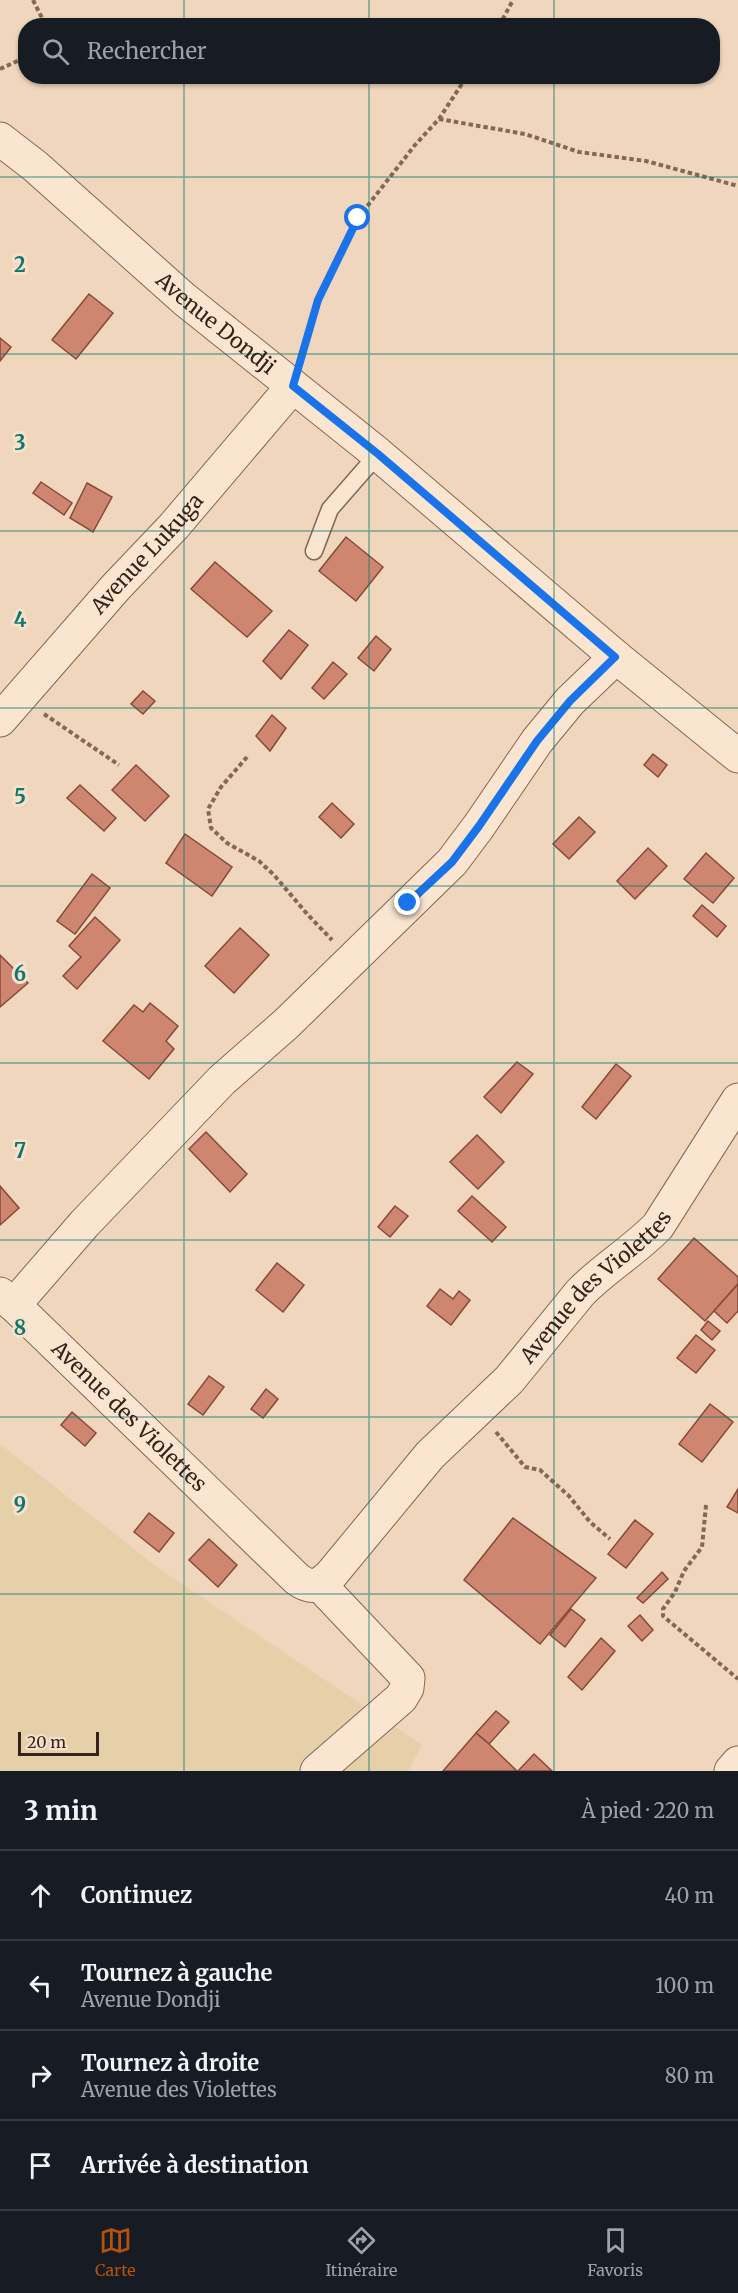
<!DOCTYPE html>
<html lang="fr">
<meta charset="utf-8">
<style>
body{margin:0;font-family:Merriweather,serif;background:#242831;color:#f1f3f6}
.scale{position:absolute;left:18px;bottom:15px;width:81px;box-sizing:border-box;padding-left:6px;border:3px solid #36231b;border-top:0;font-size:16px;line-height:21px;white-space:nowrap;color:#36231b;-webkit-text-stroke:4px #f6e2cc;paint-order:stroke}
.stop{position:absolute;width:18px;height:18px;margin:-14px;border:4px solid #1a73e8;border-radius:50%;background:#fff}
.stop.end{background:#1a73e8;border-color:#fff;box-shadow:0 2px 6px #0008}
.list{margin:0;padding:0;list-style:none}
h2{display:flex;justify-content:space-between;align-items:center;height:78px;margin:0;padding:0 24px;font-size:26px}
h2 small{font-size:20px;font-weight:400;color:#9ea1a6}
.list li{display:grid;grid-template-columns:39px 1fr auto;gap:18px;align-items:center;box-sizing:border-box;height:90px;padding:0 24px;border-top:2px solid #363941}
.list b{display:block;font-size:22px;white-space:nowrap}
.list p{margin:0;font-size:20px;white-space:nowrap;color:#9ea1a6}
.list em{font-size:20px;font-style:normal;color:#9ea1a6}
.icon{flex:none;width:33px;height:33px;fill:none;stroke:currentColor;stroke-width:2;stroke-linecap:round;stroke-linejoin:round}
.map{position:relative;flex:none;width:738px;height:1771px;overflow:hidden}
.search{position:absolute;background:#171b24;box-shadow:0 2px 4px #0004;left:18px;right:18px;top:18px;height:66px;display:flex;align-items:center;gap:15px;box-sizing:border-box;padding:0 21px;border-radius:24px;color:#9ea1a6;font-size:22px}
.sheet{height:438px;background:#171b24}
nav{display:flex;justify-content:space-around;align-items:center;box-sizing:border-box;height:84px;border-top:2px solid #363941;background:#171b24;font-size:16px;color:#9ea1a6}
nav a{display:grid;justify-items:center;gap:3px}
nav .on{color:#b45309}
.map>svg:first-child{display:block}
.farmland{fill:#e5d0aa}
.building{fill:#cf8671;stroke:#874a3a;stroke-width:1.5}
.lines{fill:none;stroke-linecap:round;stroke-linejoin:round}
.lane-casing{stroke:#876655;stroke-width:19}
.street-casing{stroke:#876655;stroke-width:35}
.path{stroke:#876655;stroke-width:4;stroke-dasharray:4.5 3;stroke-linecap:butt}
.lane{stroke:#fae5d0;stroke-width:16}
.street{stroke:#fae5d0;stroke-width:33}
.route{stroke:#1a73e8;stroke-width:8}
.grid{fill:none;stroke:#0f766e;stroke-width:1.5;stroke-opacity:0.55}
.labels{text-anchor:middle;stroke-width:6;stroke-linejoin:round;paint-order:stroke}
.street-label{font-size:21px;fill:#36231b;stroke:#f6e2cc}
.grid-label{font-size:20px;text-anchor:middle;font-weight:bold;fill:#0f766e;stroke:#f6e2cc;stroke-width:6;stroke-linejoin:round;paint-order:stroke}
</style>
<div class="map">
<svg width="738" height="1771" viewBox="0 0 738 1771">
<rect width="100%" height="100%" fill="#efd6bc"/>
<polygon class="farmland" points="0,1444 157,1567 422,1745 408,1771 0,1771"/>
<g class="building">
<polygon points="89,294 113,313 76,359 52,340"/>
<polygon points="0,338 11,347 0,361"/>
<polygon points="41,482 72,503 64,515 33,493"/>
<polygon points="87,483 112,497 93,532 70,518"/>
<polygon points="346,537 383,567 356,601 319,571"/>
<polygon points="215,562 272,611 247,637 191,589"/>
<polygon points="289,630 308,645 281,679 263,661"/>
<polygon points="376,636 391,649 374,671 358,658"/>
<polygon points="333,662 347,674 324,699 312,688"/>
<polygon points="143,691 155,701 143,714 131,704"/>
<polygon points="272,715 286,728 270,751 256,736"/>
<polygon points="653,754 667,765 658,777 644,765"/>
<polygon points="136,765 169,796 145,821 112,790"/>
<polygon points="80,785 116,818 104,831 67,798"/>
<polygon points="332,803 354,824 341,838 319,817"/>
<polygon points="579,817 595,832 569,859 553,844"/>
<polygon points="185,834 232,867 212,896 166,863"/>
<polygon points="648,848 667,866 635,899 617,881"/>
<polygon points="706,853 734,878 713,903 684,879"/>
<polygon points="92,874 110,888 75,934 57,921"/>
<polygon points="702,905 726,926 717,937 693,916"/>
<polygon points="95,917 120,940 77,989 63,976 81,957 69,946"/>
<polygon points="240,928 269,955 234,993 205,966"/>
<polygon points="0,955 28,983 0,1007"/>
<polygon points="150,1003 178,1026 166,1041 174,1049 149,1079 103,1041 134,1005 143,1012"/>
<polygon points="517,1062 533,1074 501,1113 484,1097"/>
<polygon points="616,1064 631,1076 596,1119 582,1107"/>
<polygon points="206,1132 247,1174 230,1192 189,1149"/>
<polygon points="477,1135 504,1162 478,1189 450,1162"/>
<polygon points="0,1186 19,1208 0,1225"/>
<polygon points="472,1196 506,1227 492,1242 458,1211"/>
<polygon points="395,1206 408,1216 390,1237 378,1227"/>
<polygon points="694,1238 738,1277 738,1284 705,1321 658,1279"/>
<polygon points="277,1263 304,1285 283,1312 256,1290"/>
<polygon points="738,1284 738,1311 727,1323 714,1311"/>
<polygon points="440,1289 453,1299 459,1291 470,1300 451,1325 427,1306"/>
<polygon points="708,1321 720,1331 712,1340 701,1330"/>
<polygon points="696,1335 715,1350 696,1373 677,1358"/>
<polygon points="209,1376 224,1387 203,1415 188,1404"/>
<polygon points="266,1389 278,1399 263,1418 251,1409"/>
<polygon points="710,1404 733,1422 702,1462 679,1444"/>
<polygon points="72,1412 96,1433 85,1446 61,1425"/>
<polygon points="738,1489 738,1513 727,1507"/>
<polygon points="149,1513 174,1533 159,1552 134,1532"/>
<polygon points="513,1518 596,1578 540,1644 464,1580"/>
<polygon points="635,1520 653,1534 626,1568 608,1554"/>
<polygon points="209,1539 237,1565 218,1587 189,1560"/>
<polygon points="662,1572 668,1579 643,1603 637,1598"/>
<polygon points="571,1609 585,1620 565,1647 550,1635"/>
<polygon points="640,1615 653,1630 642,1641 628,1626"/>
<polygon points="601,1638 615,1651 582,1690 568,1677"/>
<polygon points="496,1711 509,1722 489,1744 476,1733"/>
<polygon points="476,1733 489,1744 517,1771 443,1771"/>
<polygon points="534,1754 552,1771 518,1771"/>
</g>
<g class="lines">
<g class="lane-casing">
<polyline id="lane" points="314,551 330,509 378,454"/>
</g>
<g class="street-casing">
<g id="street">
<path id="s1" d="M 0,139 L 35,166 L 184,299 L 378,454 L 616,657 L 738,756"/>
<path id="s2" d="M 0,720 L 116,587 L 174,526 L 293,386"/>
<path id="s3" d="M 0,1294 L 14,1305 L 297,1579 C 310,1589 318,1587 330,1576 L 430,1455 L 509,1380 L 580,1293 C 604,1268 634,1251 658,1226 L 738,1100"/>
<polyline points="14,1305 85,1223 222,1080 286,1024 452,862 479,826 537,741 570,701 616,657"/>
<polyline points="317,1771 401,1698 407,1688 408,1678 320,1585"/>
<polyline points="731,1771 738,1763"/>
</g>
</g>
<g class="path">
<polyline points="33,0 46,26"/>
<polyline points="93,26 105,20"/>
<polyline points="499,26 513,0"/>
<polyline points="0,69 26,57"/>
<polyline points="439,119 525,134 579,152 646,161 738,186"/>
<polyline points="301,356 318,300 358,218 415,145 439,119 467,76"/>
<polyline points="44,714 119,765"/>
<polyline points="247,757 221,787 208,809 211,828 227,843 259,861 274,875 308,915 332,940"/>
<polyline points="496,1432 525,1467 540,1470 569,1496 590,1522 610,1539"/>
<polyline points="706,1505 702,1547 684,1571 675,1592 663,1609 663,1616 738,1679"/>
</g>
<use href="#lane" class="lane"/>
<use href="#street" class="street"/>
</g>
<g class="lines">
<polyline class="route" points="358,218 318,300 293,386 378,454 615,657 570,701 537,741 479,826 452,862 408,903"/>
</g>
<path class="grid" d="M 184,0 L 184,26M 369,0 L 369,26M 554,0 L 554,26M 184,76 L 184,1771M 369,76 L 369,1771M 554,76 L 554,1771M 0,177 L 738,177M 0,354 L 738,354M 0,531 L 738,531M 0,708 L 738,708M 0,886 L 738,886M 0,1063 L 738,1063M 0,1240 L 738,1240M 0,1417 L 738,1417M 0,1594 L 738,1594"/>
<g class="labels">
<g class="street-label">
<text dy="7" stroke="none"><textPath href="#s1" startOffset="284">Avenue Dondji</textPath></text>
<text dy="7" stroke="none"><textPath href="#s2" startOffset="222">Avenue Lukuga</textPath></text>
<text dy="7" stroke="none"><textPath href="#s3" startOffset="843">Avenue des Violettes</textPath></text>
<text dy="7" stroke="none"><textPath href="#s3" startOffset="178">Avenue des Violettes</textPath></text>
</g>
</g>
<g class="grid-label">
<text x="20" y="272">2</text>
<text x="20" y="450">3</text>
<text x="20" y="627">4</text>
<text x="20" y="804">5</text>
<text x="20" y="981">6</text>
<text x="20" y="1158">7</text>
<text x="20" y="1335">8</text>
<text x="20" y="1512">9</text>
</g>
</svg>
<div class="scale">20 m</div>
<div class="stop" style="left:358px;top:218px"></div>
<div class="stop end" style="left:408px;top:903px"></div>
<div class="search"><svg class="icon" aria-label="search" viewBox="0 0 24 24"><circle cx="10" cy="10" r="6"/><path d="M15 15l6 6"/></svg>Rechercher</div>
</div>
<section class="sheet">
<h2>3 min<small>À pied · 220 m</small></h2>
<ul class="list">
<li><svg class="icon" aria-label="ahead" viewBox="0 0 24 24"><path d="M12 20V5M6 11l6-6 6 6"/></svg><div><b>Continuez</b></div><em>40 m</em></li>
<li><svg class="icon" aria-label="left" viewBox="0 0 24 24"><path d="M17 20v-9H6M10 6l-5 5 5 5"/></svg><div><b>Tournez à gauche</b><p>Avenue Dondji</p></div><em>100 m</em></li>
<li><svg class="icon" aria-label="right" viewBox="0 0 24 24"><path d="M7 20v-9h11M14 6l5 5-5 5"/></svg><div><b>Tournez à droite</b><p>Avenue des Violettes</p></div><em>80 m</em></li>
<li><svg class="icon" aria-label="arrive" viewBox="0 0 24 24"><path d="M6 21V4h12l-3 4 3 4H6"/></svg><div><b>Arrivée à destination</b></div></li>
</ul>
</section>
<nav>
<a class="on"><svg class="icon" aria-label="map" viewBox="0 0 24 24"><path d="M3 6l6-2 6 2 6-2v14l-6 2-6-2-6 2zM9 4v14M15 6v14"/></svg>Carte</a>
<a><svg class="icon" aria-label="directions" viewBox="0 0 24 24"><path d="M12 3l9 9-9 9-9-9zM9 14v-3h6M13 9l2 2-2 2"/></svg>Itinéraire</a>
<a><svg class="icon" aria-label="saved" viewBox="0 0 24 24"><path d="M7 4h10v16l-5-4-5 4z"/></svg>Favoris</a>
</nav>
